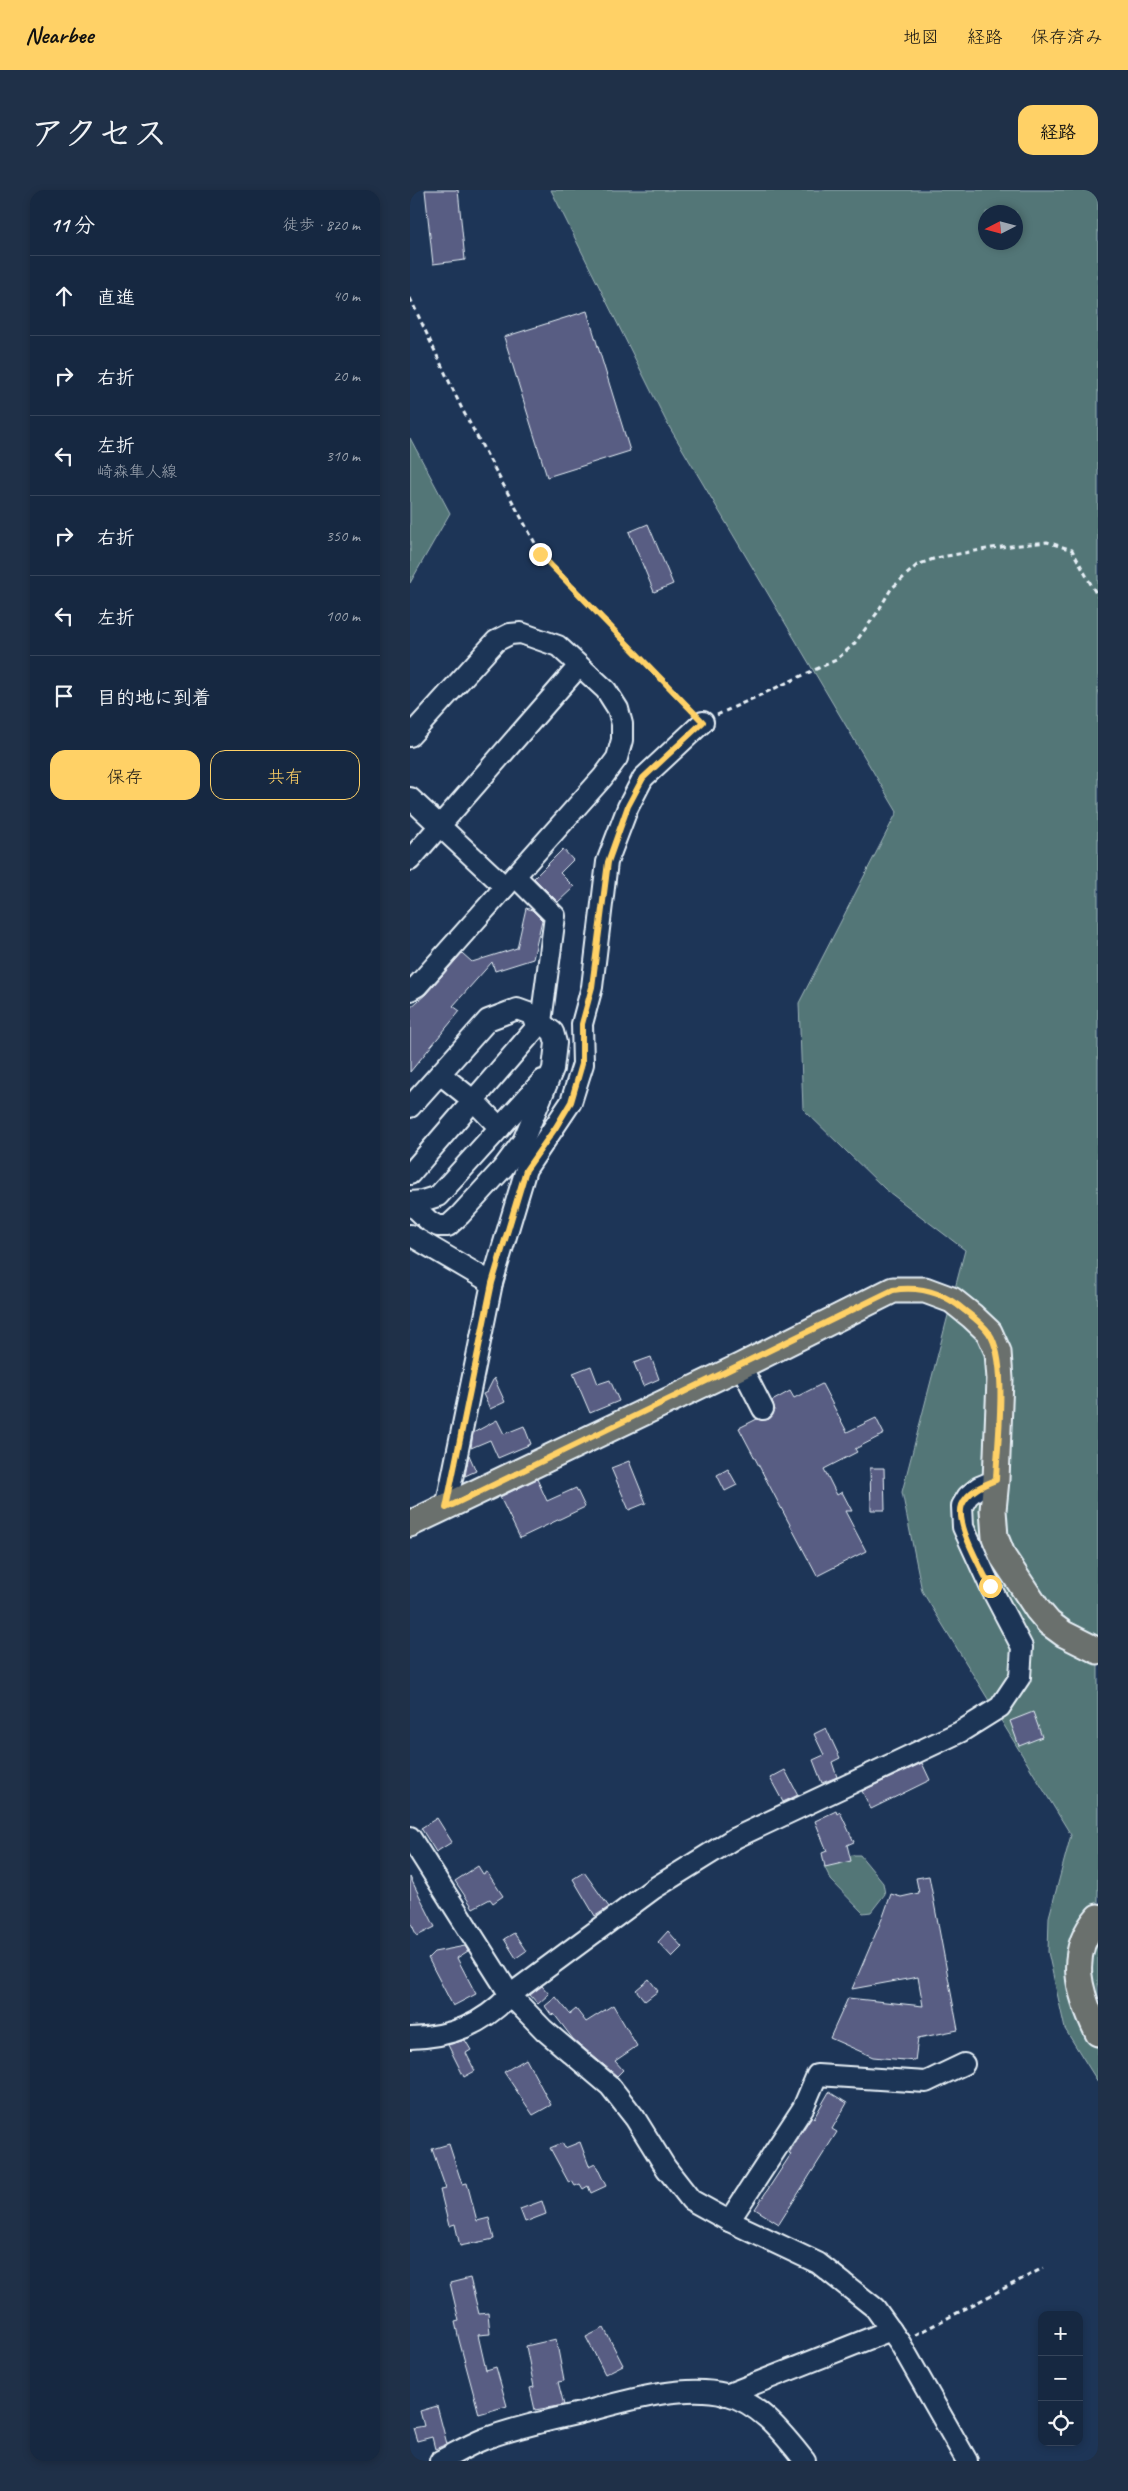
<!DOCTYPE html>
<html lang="ja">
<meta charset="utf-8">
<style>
body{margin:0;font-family:Caveat,"Klee One",sans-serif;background:#1f3048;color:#f1f3f6}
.controls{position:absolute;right:15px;bottom:15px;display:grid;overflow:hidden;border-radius:10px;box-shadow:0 2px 8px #0003}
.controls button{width:45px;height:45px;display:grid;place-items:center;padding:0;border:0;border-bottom:1px solid #35445a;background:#162841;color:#f1f3f6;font:25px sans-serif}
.compass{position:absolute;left:568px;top:15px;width:45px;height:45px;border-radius:50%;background:#162841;box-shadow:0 2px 8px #0003;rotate:264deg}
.stop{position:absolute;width:15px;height:15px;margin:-11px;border:4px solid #ffd166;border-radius:50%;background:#fff}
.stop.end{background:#ffd166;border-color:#fff;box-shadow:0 1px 5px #0008}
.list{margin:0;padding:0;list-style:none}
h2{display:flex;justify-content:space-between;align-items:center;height:65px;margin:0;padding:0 20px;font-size:21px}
h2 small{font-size:16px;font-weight:400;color:#9ea6b1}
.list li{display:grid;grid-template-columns:32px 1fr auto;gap:15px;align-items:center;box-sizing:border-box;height:80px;padding:0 20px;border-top:1px solid #35445a}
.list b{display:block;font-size:19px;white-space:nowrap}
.list p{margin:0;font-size:16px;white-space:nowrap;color:#9ea6b1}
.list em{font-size:16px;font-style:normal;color:#9ea6b1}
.actions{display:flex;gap:10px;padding:15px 20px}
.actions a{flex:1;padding:11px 0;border:1px solid #ffd166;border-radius:15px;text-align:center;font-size:18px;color:#ffd166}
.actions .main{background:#ffd166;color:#111}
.icon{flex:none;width:28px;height:28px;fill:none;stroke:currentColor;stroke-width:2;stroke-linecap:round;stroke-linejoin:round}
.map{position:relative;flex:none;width:688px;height:2271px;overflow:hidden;border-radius:15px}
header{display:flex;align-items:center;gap:30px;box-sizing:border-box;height:70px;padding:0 25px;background:#ffd166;color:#111}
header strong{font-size:24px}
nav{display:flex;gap:28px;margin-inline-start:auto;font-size:18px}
.intro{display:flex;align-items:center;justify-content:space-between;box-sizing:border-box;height:120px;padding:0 30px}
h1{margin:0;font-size:35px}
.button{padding:12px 22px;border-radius:15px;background:#ffd166;color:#111;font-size:18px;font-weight:700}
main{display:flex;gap:30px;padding:0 30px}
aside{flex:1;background:#162841;border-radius:15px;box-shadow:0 2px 8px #0003}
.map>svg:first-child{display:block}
.green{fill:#537677;stroke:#9eb4b8;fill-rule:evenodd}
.building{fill:#585d83;stroke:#e8f1f8}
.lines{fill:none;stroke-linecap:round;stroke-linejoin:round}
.minor-casing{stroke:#e8f1f8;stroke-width:24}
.major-casing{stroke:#e8f1f8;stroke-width:29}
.path{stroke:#e8f1f8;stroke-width:3;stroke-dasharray:5 4;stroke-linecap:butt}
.minor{stroke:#1d3557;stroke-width:20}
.major{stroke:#6a706d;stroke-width:25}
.route{stroke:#ffd166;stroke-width:6}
</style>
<header>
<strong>Nearbee</strong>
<nav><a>地図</a><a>経路</a><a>保存済み</a></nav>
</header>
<div class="intro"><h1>アクセス</h1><a class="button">経路</a></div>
<main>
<aside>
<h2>11 分<small>徒歩 · 820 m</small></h2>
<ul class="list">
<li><svg class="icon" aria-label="ahead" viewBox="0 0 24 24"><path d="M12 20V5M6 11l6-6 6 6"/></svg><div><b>直進</b></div><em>40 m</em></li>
<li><svg class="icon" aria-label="right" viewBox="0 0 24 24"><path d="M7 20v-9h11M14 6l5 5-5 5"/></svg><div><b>右折</b></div><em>20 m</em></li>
<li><svg class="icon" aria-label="left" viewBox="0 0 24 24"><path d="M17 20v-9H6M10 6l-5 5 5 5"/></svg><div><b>左折</b><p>崎森隼人線</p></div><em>310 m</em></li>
<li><svg class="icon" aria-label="right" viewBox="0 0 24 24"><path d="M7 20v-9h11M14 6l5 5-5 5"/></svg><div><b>右折</b></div><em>350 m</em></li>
<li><svg class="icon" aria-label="left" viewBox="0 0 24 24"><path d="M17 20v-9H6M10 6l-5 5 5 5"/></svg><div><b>左折</b></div><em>100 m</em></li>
<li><svg class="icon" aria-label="arrive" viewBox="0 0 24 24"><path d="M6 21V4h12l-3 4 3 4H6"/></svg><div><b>目的地に到着</b></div></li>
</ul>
<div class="actions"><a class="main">保存</a><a>共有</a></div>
</aside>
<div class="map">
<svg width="688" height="2271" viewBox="0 0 688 2271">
<rect width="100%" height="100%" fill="#1d3557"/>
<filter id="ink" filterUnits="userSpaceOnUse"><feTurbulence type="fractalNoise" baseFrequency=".02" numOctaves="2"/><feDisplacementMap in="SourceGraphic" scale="10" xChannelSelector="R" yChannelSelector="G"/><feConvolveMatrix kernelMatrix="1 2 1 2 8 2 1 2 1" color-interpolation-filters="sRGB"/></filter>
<g filter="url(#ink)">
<g class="green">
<path d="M 141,0 L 688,0 L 688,1892 L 655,1839 L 638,1762 L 639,1727 L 661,1645 L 512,1401 L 492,1302 L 555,1060 L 475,999 L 393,919 L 389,813 L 487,622 L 257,233 ZM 576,22 L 606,22 L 606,52 L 576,52 Z"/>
<polygon points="0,248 40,323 0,393"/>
<polygon points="442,1665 450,1665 473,1693 475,1704 461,1722 453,1723 421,1690 414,1676"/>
</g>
<g class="building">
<polygon points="15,0 48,0 55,70 23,74"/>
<polygon points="177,121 220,261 137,287 94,147"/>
<polygon points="238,334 263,394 244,402 219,342"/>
<polygon points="153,659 163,670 150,683 164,697 148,712 124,688"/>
<polygon points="116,718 122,720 132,730 123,769 85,781 82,772 43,816 50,821 0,882 0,818 16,804 52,763 62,772 107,758"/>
<polygon points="241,1167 249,1189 233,1196 224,1173"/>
<polygon points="181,1176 188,1194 200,1190 209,1211 180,1223 163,1183"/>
<polygon points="84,1188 95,1212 80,1219 73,1204 77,1202"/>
<polygon points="412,1194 437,1242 466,1228 474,1244 445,1259 447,1262 414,1279 427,1305 432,1302 442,1321 435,1321 456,1361 407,1386 329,1238 347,1229 359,1229 365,1220 362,1211 380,1201 384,1208"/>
<polygon points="87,1230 94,1244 114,1236 121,1254 88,1268 80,1250 61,1258 63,1243"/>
<polygon points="59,1265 66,1281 55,1286"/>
<polygon points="219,1271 236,1313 219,1320 201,1278"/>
<polygon points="460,1278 474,1278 475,1320 461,1320"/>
<polygon points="318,1279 327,1295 315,1301 307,1285"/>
<polygon points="127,1289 137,1311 166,1298 175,1317 110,1348 90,1307"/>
<polygon points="623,1522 632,1547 609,1556 600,1531"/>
<polygon points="416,1538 430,1568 422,1572 427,1587 412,1593 403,1570 414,1565 404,1544"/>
<polygon points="512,1573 520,1590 461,1619 452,1601"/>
<polygon points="375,1580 388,1605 373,1612 360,1588"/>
<polygon points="426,1621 427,1624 430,1622 444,1652 437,1655 441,1671 415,1677 412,1663 417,1661 405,1631"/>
<polygon points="27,1628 42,1652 26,1662 11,1638"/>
<polygon points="68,1676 73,1684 77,1682 93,1706 83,1713 80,1709 63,1718 45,1691"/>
<polygon points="174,1682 199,1717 185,1726 163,1689"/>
<polygon points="519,1686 548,1840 508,1848 505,1871 463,1867 420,1848 438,1808 513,1816 508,1787 442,1799 474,1724 481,1704 491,1707 509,1703 506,1688"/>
<polygon points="0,1687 25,1737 7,1746 0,1731"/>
<polygon points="258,1741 272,1757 262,1767 248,1752"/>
<polygon points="104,1743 116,1761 106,1768 94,1749"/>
<polygon points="55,1756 58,1761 47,1768 66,1804 43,1816 18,1768 24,1762"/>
<polygon points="239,1789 248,1801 235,1811 226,1800"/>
<polygon points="132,1796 139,1804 128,1814 120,1805"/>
<polygon points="146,1807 160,1824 166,1819 176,1832 203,1815 227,1856 205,1871 213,1880 207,1886 163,1849 144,1824 142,1826 135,1816"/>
<polygon points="55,1850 61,1860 56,1863 65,1881 54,1887 38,1855"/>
<polygon points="116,1869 141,1915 123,1925 94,1882"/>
<polygon points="419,1902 437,1913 422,1939 427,1942 369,2034 345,2019 381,1964 379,1963 393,1940 402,1926 404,1928"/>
<polygon points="170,1952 179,1976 185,1973 196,1996 181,2003 178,1996 173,1999 170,1994 165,1996 162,1991 159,1993 140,1958 152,1953 155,1958"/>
<polygon points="39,1954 52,1994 57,1993 67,2031 79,2028 84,2049 50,2056 45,2034 39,2036 30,2000 36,1999 22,1959"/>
<polygon points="132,2011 136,2024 115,2032 110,2019"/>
<polygon points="60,2088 69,2124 78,2123 80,2144 68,2145 76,2180 86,2177 97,2216 69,2224 49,2150 45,2132 49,2131 40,2093"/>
<polygon points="194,2138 213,2175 195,2184 176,2147"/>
<polygon points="146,2149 154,2191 148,2192 154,2215 125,2220 120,2198 124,2197 116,2156"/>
<polygon points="27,2216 37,2254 25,2259 22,2247 7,2251 3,2238 14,2236 10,2221"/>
</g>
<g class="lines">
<g class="minor-casing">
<g id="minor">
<polyline points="0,546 86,451 100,444 111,443 148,456 196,500 208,519 212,534 212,550 207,568 193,587 7,796 0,800"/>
<polyline points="0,608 95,697"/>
<polyline points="0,670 169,476"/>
<polyline points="30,884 64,911 90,938"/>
<polyline points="0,917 78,830 107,819 118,823 143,842 146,853 143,879 113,951 93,978 50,1025 38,1036 28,1036 20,1032 0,1013"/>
<polyline points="0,984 131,832 145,726 105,686"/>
<polyline points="0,1012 12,1011 28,1006 133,890"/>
<polyline points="0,1045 82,1093"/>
<polyline points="331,1176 353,1219"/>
<polyline points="36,1318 82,1093 116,979 161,912 173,874 172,834 182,797 197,672 218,617 233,588 293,532"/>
<polyline points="0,1647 100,1805 134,1840 200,1896 225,1928 256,1978 281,2010 319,2031 408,2073 465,2118 490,2153 557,2271"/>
<path d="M 0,1848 C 41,1847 72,1835 100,1805 L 243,1699 L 325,1648 L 550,1542 L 590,1517 L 610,1487 L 612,1457 L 580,1396 L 553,1337 L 552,1316 L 558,1306 L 569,1297 L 586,1290"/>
<polyline points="319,2031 393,1918 407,1885 516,1892 554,1874"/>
<polyline points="316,2205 481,2140"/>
<path d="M 30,2271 C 44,2264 59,2255 74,2249 C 104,2238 135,2231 166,2224 C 210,2213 270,2193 315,2204 C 351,2214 373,2244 395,2271"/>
</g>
</g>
<g class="major-casing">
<g id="major">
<polyline points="0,1334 331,1176 483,1100 515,1100 542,1110 562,1126 579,1142 588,1162 590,1189 586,1290 583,1320 585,1347 593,1367 628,1420 639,1433 654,1444 688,1461"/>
<path d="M 688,1727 C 656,1764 669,1804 688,1843"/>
</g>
</g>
<g class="path">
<polyline points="0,108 52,219 131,364 282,521"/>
<polyline points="307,525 426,470 444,454 467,423 481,399 507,375 526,368 582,358 637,352 662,360 688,407"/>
<polyline points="505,2145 633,2078"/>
</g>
<use href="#minor" class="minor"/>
<use href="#major" class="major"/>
</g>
</g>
<g class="lines" filter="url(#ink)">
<path class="route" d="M 130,364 L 293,532 L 233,588 L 218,616 L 198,672 L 182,797 L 172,834 L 172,874 L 161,912 L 146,937 L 116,980 L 82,1093 L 36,1318 L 483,1100 C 509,1096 534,1103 554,1120 C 562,1126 573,1134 579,1143 C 599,1172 587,1254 586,1290 C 573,1295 558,1301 552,1315 C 545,1334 571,1378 580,1396"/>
</g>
</svg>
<div class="controls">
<button>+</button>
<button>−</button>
<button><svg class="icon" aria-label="locate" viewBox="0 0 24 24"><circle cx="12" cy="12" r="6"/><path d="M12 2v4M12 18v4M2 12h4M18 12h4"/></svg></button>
</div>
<svg class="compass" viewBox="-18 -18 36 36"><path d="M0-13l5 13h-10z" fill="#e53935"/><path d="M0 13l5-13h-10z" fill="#9ea6b1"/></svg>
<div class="stop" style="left:580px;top:1396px"></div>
<div class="stop end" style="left:130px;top:364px"></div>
</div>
</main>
